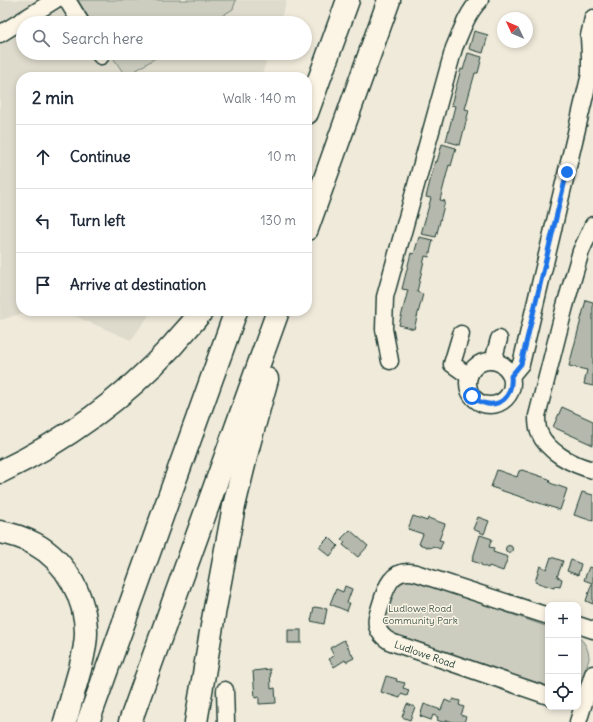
<!DOCTYPE html>
<meta charset="utf-8">
<style>
body{margin:0;font-family:Delius,sans-serif;background:#f6f6f7;color:#1f2937}
.controls{position:absolute;right:12px;bottom:12px;display:grid;overflow:hidden;border-radius:8px;box-shadow:0 2px 6px #0003}
.controls button{width:36px;height:36px;display:grid;place-items:center;padding:0;border:0;border-bottom:1px solid #e0e1e3;background:#fff;color:#1f2937;font:20px sans-serif}
.compass{position:absolute;left:497px;top:12px;width:36px;height:36px;border-radius:50%;background:#fff;box-shadow:0 2px 6px #0003;rotate:314deg}
.stop{position:absolute;width:12px;height:12px;margin:-9px;border:3px solid #1a73e8;border-radius:50%;background:#fff}
.stop.end{background:#1a73e8;border-color:#fff;box-shadow:0 1px 4px #0008}
.list{margin:0;padding:0;list-style:none}
h2{display:flex;justify-content:space-between;align-items:center;height:52px;margin:0;padding:0 16px;font-size:17px}
h2 small{font-size:13px;font-weight:400;color:#747a83}
.list li{display:grid;grid-template-columns:26px 1fr auto;gap:12px;align-items:center;box-sizing:border-box;height:64px;padding:0 16px;border-top:1px solid #e0e1e3}
.list b{display:block;font-size:15px;white-space:nowrap}
.list em{font-size:13px;font-style:normal;color:#747a83}
.icon{flex:none;width:22px;height:22px;fill:none;stroke:currentColor;stroke-width:2;stroke-linecap:round;stroke-linejoin:round}
.map{position:relative;flex:none;width:593px;height:722px;overflow:hidden}
.search{position:absolute;background:#fff;box-shadow:0 2px 6px #0003;left:16px;top:16px;width:296px;height:44px;display:flex;align-items:center;gap:10px;box-sizing:border-box;padding:0 14px;border-radius:22px;color:#747a83;font-size:15px}
.panel{position:absolute;background:#fff;box-shadow:0 2px 6px #0003;left:16px;top:72px;width:296px;height:244px;border-radius:16px}
.map>svg:first-child{display:block}
.built{fill:#dedbcc}
.green{fill:#cccdbf;stroke:#76857a}
.building{fill:#b5b9ad;stroke:#1f3d34}
.lines{fill:none;stroke-linecap:round;stroke-linejoin:round}
.minor-casing{stroke:#1f3d34;stroke-width:19}
.highway-casing{stroke:#1f3d34;stroke-width:25}
.minor{stroke:#fcf5e5;stroke-width:16}
.highway{stroke:#fcf5e5;stroke-width:22}
.route{stroke:#1a73e8;stroke-width:5}
.labels{text-anchor:middle;stroke-width:3;stroke-linejoin:round;paint-order:stroke}
.park-label{font-size:10px;fill:#425a50;stroke:#fcf5e5}
.street-label{font-size:10px;fill:#1f3d34;stroke:#fcf5e5}
</style>
<div class="map">
<svg width="593" height="722" viewBox="0 0 593 722">
<rect width="100%" height="100%" fill="#efeada"/>
<filter id="ink" filterUnits="userSpaceOnUse"><feTurbulence type="fractalNoise" baseFrequency=".025" numOctaves="2"/><feDisplacementMap in="SourceGraphic" scale="8" xChannelSelector="R" yChannelSelector="G"/><feConvolveMatrix kernelMatrix="1 2 1 2 8 2 1 2 1" color-interpolation-filters="sRGB"/></filter>
<g filter="url(#ink)">
<g class="built">
<polygon points="0,0 287,0 279,23 23,23 23,53 269,53 261,77 21,77 21,311 30,311 0,320"/>
<polygon points="63,311 152,311 131,340"/>
</g>
<g class="green">
<polygon points="78,0 236,0 233,9 211,23 92,23"/>
<polygon points="110,53 163,53 126,77"/>
<polygon points="411,579 548,627 548,686 394,636 388,629 386,626 385,614 395,586 403,580"/>
<path d="M 578,637 C 585,642 589,650 589,659 L 582,681 L 578,687 Z"/>
</g>
<g class="building">
<polygon points="474,31 488,35 483,53 469,49"/>
<polygon points="468,53 482,57 478,73 475,73 465,109 469,110 460,145 446,141 455,106 451,105 461,69 463,70"/>
<polygon points="442,144 456,148 451,166 449,165 440,200 445,201 436,237 421,234 431,198 426,197 435,161 437,162"/>
<polygon points="419,237 433,240 429,257 425,256 417,292 423,294 414,329 399,325 408,290 402,289 411,253 414,254"/>
<polygon points="586,300 593,302 593,386 584,384 587,370 569,366"/>
<polygon points="562,407 593,421 593,445 553,427"/>
<polygon points="497,470 517,477 519,471 522,470 549,479 550,483 567,489 560,510 491,487"/>
<polygon points="582,492 593,495 593,521 574,515"/>
<polygon points="413,516 427,521 428,518 445,524 439,540 443,541 440,549 433,546 430,548 419,544 423,534 408,529"/>
<polygon points="478,517 489,521 484,534 473,529"/>
<polygon points="350,530 368,546 358,557 343,545 345,542 341,539"/>
<polygon points="480,535 492,539 489,547 494,548 493,552 508,557 503,571 489,566 488,568 481,565 481,564 472,561"/>
<polygon points="329,537 338,546 330,556 319,547"/>
<circle cx="509" cy="549" r="3.5"/>
<polygon points="551,557 563,561 557,577 562,579 560,587 555,586 554,588 535,582 540,566 547,569"/>
<polygon points="571,560 581,564 578,575 567,571"/>
<polygon points="589,567 593,568 593,604 586,601 592,583 584,580"/>
<polygon points="345,586 352,589 347,603 350,603 347,611 330,604 336,589 343,592"/>
<polygon points="314,607 327,609 324,624 311,621"/>
<rect x="288" y="630" width="13" height="13"/>
<polygon points="344,640 354,658 346,662 345,660 334,667 329,659 334,656 330,648"/>
<polygon points="270,669 271,689 275,688 276,703 259,704 259,697 255,698 253,671"/>
<polygon points="386,676 397,679 396,681 405,683 403,688 409,690 407,696 401,694 400,698 381,692"/>
<polygon points="453,699 460,701 459,705 464,707 461,715 466,717 464,722 453,722 447,720 446,722 442,722 437,720 438,717 433,715 431,720 420,716 424,704 441,710 445,700 452,703"/>
<polygon points="407,704 415,707 410,720 402,717"/>
</g>
<g class="lines">
<g class="minor-casing">
<g id="minor">
<polyline points="67,0 81,23"/>
<polyline points="0,34 55,0"/>
<polyline points="99,53 101,56"/>
<path d="M 593,225 L 581,251 L 565,306 L 537,416 C 537,421 537,427 539,432 C 547,452 573,465 593,470"/>
<polyline points="461,334 452,364 469,376"/>
<path d="M 390,361 L 384,329 L 385,297 L 454,48 C 461,32 467,13 480,0"/>
<polyline points="493,361 499,339"/>
<circle cx="490" cy="383" r="22"/>
<polyline points="511,376 521,364 590,74 590,56 589,36 593,18"/>
<path d="M 548,616 L 416,573 C 387,566 384,596 377,617 C 375,628 381,637 391,642 L 548,696"/>
<polyline points="578,625 593,630"/>
<polyline points="225,690 226,722"/>
<polyline points="578,722 593,674"/>
</g>
</g>
<g class="highway-casing">
<g id="highway">
<polyline points="307,113 348,0"/>
<polyline points="307,229 389,0"/>
<path d="M 0,472 C 65,441 123,399 172,346 C 182,334 193,323 202,311"/>
<path d="M 0,532 C 12,534 24,538 35,544 C 66,561 86,598 86,633 C 86,645 83,657 80,669 C 75,687 70,704 65,722"/>
<polyline points="88,722 236,311"/>
<polyline points="130,722 278,311"/>
<polyline points="196,722 214,614 234,506 249,444 267,379"/>
</g>
</g>
<use href="#minor" class="minor"/>
<use href="#highway" class="highway"/>
</g>
</g>
<g class="lines" filter="url(#ink)">
<path class="route" d="M 472,396 C 491,413 514,402 511,376 L 521,364 L 567,172"/>
</g>
<g class="labels">
<g class="park-label">
<text x="420" y="612">Ludlowe Road<tspan x="420" dy="12">Community Park</tspan></text>
</g>
<g class="street-label">
<text transform="translate(425 654) rotate(19)" y="4">Ludlowe Road</text>
</g>
</g>
</svg>
<div class="controls">
<button>+</button>
<button>−</button>
<button><svg class="icon" aria-label="locate" viewBox="0 0 24 24"><circle cx="12" cy="12" r="6"/><path d="M12 2v4M12 18v4M2 12h4M18 12h4"/></svg></button>
</div>
<svg class="compass" viewBox="-18 -18 36 36"><path d="M0-13l5 13h-10z" fill="#e53935"/><path d="M0 13l5-13h-10z" fill="#747a83"/></svg>
<div class="stop" style="left:472px;top:396px"></div>
<div class="stop end" style="left:567px;top:172px"></div>
<div class="search"><svg class="icon" aria-label="search" viewBox="0 0 24 24"><circle cx="10" cy="10" r="6"/><path d="M15 15l6 6"/></svg>Search here</div>
<section class="panel">
<h2>2 min<small>Walk · 140 m</small></h2>
<ul class="list">
<li><svg class="icon" aria-label="ahead" viewBox="0 0 24 24"><path d="M12 20V5M6 11l6-6 6 6"/></svg><div><b>Continue</b></div><em>10 m</em></li>
<li><svg class="icon" aria-label="left" viewBox="0 0 24 24"><path d="M17 20v-9H6M10 6l-5 5 5 5"/></svg><div><b>Turn left</b></div><em>130 m</em></li>
<li><svg class="icon" aria-label="arrive" viewBox="0 0 24 24"><path d="M6 21V4h12l-3 4 3 4H6"/></svg><div><b>Arrive at destination</b></div></li>
</ul>
</section>
</div>
